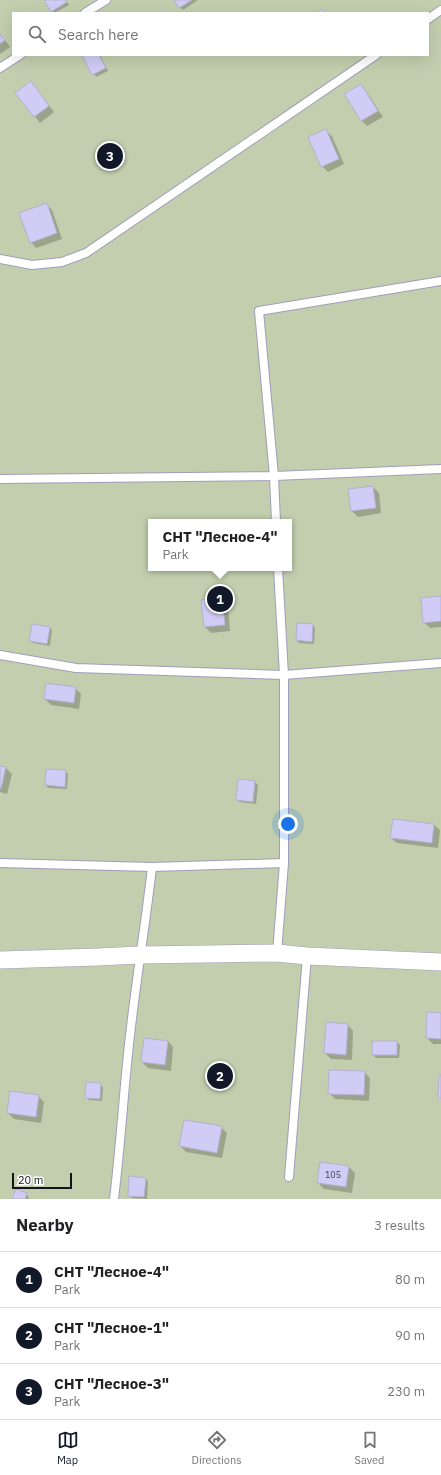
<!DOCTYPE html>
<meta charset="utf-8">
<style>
body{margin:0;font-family:"IBM Plex Sans",sans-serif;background:#f6f6f6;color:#202124}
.scale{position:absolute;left:12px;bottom:10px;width:60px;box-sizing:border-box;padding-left:4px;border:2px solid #14131d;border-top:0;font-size:11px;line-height:14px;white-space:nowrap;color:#14131d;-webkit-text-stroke:3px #fff;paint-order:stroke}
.you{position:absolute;left:288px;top:824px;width:14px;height:14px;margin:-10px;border:3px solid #fff;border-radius:50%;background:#1a73e8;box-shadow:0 0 0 6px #1a73e833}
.badge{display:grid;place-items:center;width:26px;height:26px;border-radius:50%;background:#111827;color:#fff;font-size:13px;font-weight:700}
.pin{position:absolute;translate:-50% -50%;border:2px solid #fff;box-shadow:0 1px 4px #0006}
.popup{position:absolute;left:148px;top:519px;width:144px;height:52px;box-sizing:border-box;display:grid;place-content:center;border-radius:0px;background:#fff;filter:drop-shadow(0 1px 3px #0005);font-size:13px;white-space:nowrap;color:#757577}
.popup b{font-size:15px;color:#202124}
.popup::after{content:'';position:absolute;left:50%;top:100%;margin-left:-8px;border:8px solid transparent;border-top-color:#fff}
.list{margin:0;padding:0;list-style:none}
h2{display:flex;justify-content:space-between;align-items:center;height:52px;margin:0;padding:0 16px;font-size:17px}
h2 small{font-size:13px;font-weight:400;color:#757577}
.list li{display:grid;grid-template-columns:26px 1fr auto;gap:12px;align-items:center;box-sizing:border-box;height:56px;padding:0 16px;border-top:1px solid #e0e0e0}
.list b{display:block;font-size:15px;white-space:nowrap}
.list p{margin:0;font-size:13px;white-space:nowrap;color:#757577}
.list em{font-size:13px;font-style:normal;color:#757577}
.icon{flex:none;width:22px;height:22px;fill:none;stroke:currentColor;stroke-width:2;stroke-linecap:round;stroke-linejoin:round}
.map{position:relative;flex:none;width:441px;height:1199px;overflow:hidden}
.search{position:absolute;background:#fff;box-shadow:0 4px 16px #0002;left:12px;right:12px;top:12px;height:44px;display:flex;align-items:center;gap:10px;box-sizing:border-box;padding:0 14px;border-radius:0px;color:#757577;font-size:15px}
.sheet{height:220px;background:#fff}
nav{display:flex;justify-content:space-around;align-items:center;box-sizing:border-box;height:56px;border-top:1px solid #e0e0e0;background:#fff;font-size:11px;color:#757577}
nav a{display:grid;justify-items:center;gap:2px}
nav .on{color:#111827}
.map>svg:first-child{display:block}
.green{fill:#c2ceae;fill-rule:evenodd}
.shadow{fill:#0003}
.building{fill:#d1ccf5;stroke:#b4b1cf}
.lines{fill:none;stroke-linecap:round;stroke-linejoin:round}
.lane-casing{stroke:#a19eba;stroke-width:10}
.street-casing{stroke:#a19eba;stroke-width:18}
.lane{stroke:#fff;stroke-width:8}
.street{stroke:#fff;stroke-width:17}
.labels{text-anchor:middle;stroke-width:4;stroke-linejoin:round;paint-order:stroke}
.number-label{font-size:9px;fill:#434153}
</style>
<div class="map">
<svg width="441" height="1199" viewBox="0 0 441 1199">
<rect width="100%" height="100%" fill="#fafafa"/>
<path class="green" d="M 0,0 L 441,0 L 441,1199 L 0,1199 ZM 13,13 L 428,13 L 428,55 L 13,55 ZM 151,522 L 289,522 L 289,568 L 151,568 Z"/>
<g class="shadow">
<polygon points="45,0 66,0 69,5 54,13"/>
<polygon points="175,0 198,0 183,10"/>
<polygon points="0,33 10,47 0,54"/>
<polygon points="83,55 100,55 108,71 96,77"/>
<polygon points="31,82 54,112 40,123 17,93"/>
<polygon points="361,85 366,91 383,117 367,126 362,121"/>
<polygon points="326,131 332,136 344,164 328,172 322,166"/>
<polygon points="46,204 52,210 62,239 36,248 31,242"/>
<polygon points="373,487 379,493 381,513 358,517 352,511"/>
<polygon points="441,597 441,627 430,628 424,622"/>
<polygon points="222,598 228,604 230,631 211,633 205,627 202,600"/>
<polygon points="313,625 315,628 314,644 299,643 297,640"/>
<polygon points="49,627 52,630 50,646 33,643 30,641"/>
<polygon points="75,688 81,694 79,709 51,705 45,699"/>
<polygon points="0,767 6,768 12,774 7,794 0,792"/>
<polygon points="65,771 68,774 67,789 48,788 46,785"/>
<polygon points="255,782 258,785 256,804 240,802 237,800"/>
<polygon points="434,825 440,830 438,848 397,843 391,838"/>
<polygon points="441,1014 441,1044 433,1044 427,1038"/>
<polygon points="348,1025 353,1031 352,1060 331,1059 325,1053"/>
<polygon points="168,1041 173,1047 171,1071 148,1068 142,1062"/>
<polygon points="397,1042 400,1045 399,1058 376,1058 373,1055"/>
<polygon points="364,1072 370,1078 369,1101 335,1099 329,1093"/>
<polygon points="100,1084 103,1087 102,1101 89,1100 86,1097"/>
<polygon points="38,1096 44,1102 41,1123 14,1119 8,1113"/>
<polygon points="221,1127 227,1133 222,1158 186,1152 180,1146"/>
<polygon points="349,1167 355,1173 352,1193 324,1189 318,1183"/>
<polygon points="146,1179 148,1182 147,1199 132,1198 129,1195"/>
<polygon points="26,1194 29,1197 28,1199 14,1199"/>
</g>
<g class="building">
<polygon points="44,0 65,0 67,2 51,12"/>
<polygon points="174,0 192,0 179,8"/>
<polygon points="322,9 325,13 317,13"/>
<polygon points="0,34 5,40 0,44"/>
<polygon points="82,55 99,55 106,68 92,75"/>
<polygon points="31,81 49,106 34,117 15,93"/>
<polygon points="361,84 378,111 361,121 344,94"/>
<polygon points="326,129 339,159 321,167 308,137"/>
<polygon points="47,203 57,233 30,243 19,213"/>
<polygon points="373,486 376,508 351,511 348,489"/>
<polygon points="441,596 441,621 423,623 421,598"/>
<polygon points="222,597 225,625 204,627 201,600"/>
<polygon points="297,623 313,624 312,642 296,640"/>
<polygon points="32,624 50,627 47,644 29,641"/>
<polygon points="46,683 76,687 74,703 44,699"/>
<polygon points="0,766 6,767 1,789 0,788"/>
<polygon points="46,769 66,770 65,787 45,785"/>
<polygon points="238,779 255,781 253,802 236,800"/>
<polygon points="393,819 434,824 432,843 390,838"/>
<polygon points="427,1012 441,1013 441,1039 426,1038"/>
<polygon points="326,1022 348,1024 346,1055 324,1053"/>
<polygon points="144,1038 168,1041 165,1065 141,1062"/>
<rect x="372" y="1041" width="25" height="14"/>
<polygon points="329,1070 365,1071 364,1095 328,1094"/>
<polygon points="439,1075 441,1075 441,1098 438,1098"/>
<polygon points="86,1082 101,1083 100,1099 85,1098"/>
<polygon points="10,1091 39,1095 36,1117 7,1113"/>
<polygon points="184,1120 222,1126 217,1153 179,1146"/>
<polygon points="320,1162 349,1166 346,1187 317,1183"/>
<polygon points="129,1176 146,1178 144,1197 128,1196"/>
<polygon points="16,1189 27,1193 25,1199 12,1199"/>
</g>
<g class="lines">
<g class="lane-casing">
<g id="lane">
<polyline points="85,13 106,0"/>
<polyline points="428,19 441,10"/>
<polyline points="0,68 20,55"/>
<polyline points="0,259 32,265 62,262 86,253 376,55"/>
<polyline points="0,479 274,476 441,469"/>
<polyline points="276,522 274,476 259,311 441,281"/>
<polyline points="0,655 76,668 284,675 441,663"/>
<polyline points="0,863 152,867 284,863"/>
<polyline points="277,953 284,863 284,675 278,568"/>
<polyline points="289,1177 307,956"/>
<path d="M 114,1199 C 121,1142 124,1084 131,1027 C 137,974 146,921 152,867"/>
</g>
</g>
<g class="street-casing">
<polyline id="street" points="0,960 98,957 140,955 277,953 307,956 441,962"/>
</g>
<use href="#lane" class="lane"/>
<use href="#street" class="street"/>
</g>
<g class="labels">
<g class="number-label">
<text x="333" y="1178">105</text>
</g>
</g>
</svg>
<div class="scale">20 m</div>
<div class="you"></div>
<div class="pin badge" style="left:220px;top:599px">1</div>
<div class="popup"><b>СНТ &quot;Лесное-4&quot;</b>Park</div>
<div class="pin badge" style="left:220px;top:1076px">2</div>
<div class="pin badge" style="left:110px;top:156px">3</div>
<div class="search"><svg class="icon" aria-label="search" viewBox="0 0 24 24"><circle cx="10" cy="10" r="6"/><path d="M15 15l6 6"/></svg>Search here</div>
</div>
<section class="sheet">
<h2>Nearby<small>3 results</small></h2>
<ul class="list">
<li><span class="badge">1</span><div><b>СНТ &quot;Лесное-4&quot;</b><p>Park</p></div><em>80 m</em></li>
<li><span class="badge">2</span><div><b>СНТ &quot;Лесное-1&quot;</b><p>Park</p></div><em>90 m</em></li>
<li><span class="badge">3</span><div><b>СНТ &quot;Лесное-3&quot;</b><p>Park</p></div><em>230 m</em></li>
</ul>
</section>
<nav>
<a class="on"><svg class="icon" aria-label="map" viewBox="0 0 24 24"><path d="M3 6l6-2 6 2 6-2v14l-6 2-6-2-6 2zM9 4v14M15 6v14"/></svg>Map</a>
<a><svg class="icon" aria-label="directions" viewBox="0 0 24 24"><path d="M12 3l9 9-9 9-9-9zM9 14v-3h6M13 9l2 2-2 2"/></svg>Directions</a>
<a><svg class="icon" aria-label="saved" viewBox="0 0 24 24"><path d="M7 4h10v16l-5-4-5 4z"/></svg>Saved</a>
</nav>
